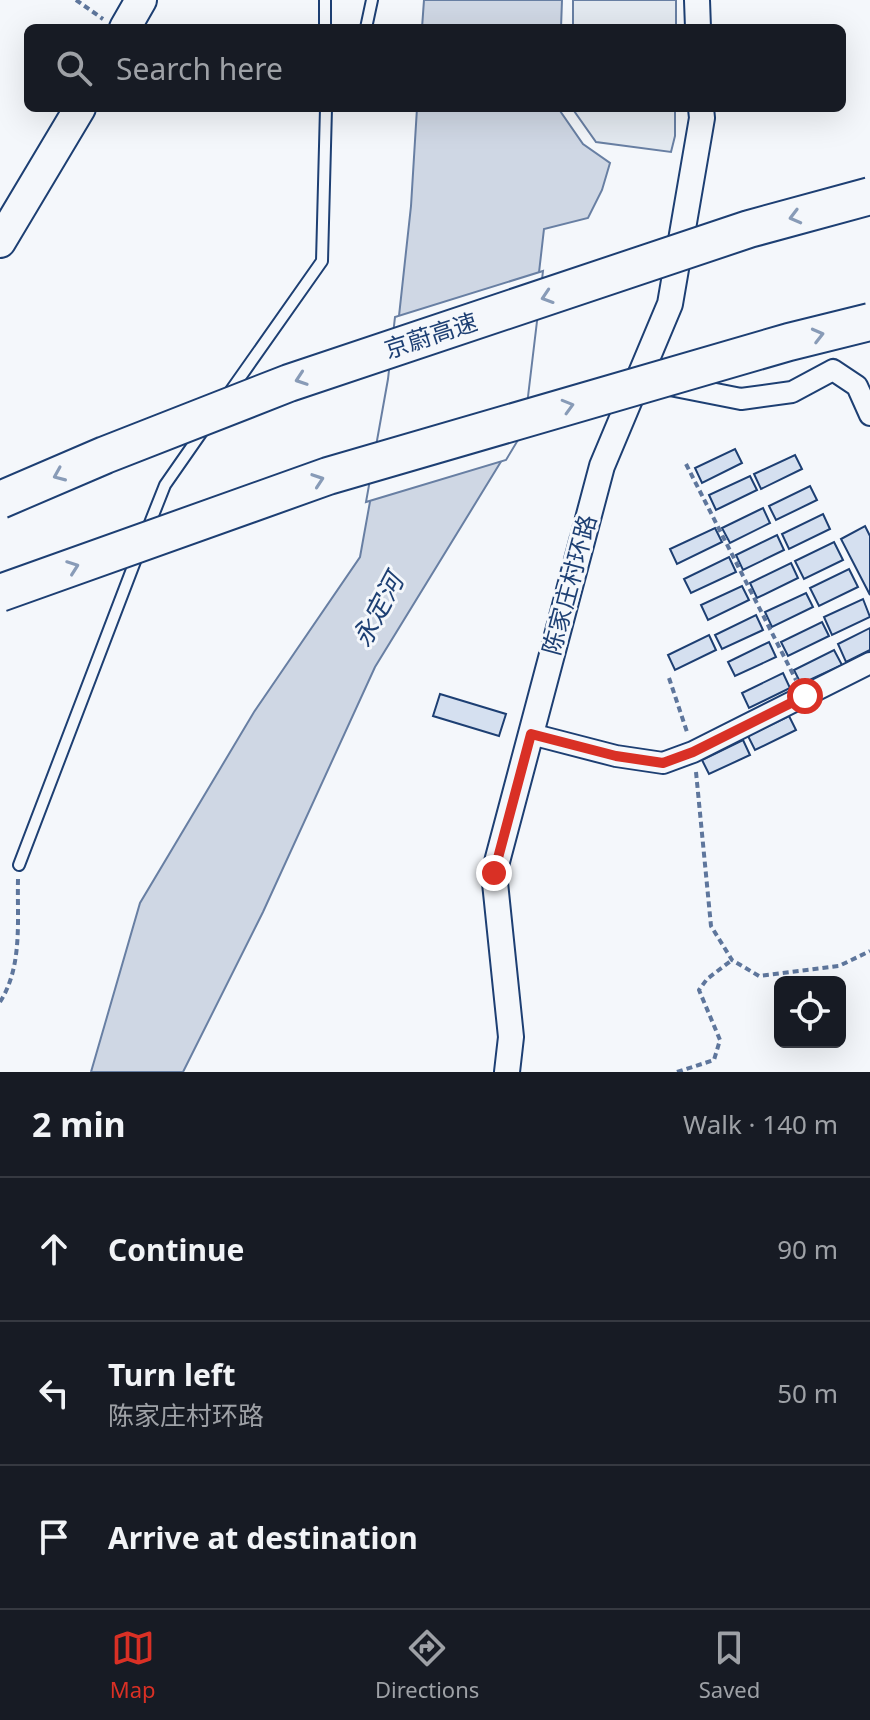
<!DOCTYPE html>
<meta charset="utf-8">
<style>
body{margin:0;font-family:"Noto Sans","Noto Sans SC",sans-serif;background:#242831;color:#f1f3f6}
.controls{position:absolute;right:24px;bottom:24px;display:grid;overflow:hidden;border-radius:12px;box-shadow:0 8px 32px #0002}
.controls button{width:72px;height:72px;display:grid;place-items:center;padding:0;border:0;border-bottom:2px solid #363941;background:#171b24;color:#f1f3f6;font:40px sans-serif}
.stop{position:absolute;width:24px;height:24px;margin:-18px;border:6px solid #d93025;border-radius:50%;background:#fff}
.stop.end{background:#d93025;border-color:#fff;box-shadow:0 2px 8px #0008}
.list{margin:0;padding:0;list-style:none}
h2{display:flex;justify-content:space-between;align-items:center;height:104px;margin:0;padding:0 32px;font-size:34px}
h2 small{font-size:26px;font-weight:400;color:#9ea1a6}
.list li{display:grid;grid-template-columns:52px 1fr auto;gap:24px;align-items:center;box-sizing:border-box;height:144px;padding:0 32px;border-top:2px solid #363941}
.list b{display:block;font-size:30px;white-space:nowrap}
.list p{margin:0;font-size:26px;white-space:nowrap;color:#9ea1a6}
.list em{font-size:26px;font-style:normal;color:#9ea1a6}
.icon{flex:none;width:44px;height:44px;fill:none;stroke:currentColor;stroke-width:2;stroke-linecap:round;stroke-linejoin:round}
.map{position:relative;flex:none;width:870px;height:1072px;overflow:hidden}
.search{position:absolute;background:#171b24;box-shadow:0 8px 32px #0002;left:24px;right:24px;top:24px;height:88px;display:flex;align-items:center;gap:20px;box-sizing:border-box;padding:0 28px;border-radius:12px;color:#9ea1a6;font-size:30px}
.sheet{height:536px;background:#171b24}
nav{display:flex;justify-content:space-around;align-items:center;box-sizing:border-box;height:112px;border-top:2px solid #363941;background:#171b24;font-size:22px;color:#9ea1a6}
nav a{display:grid;justify-items:center;gap:4px}
nav .on{color:#d93025}
.map>svg:first-child{display:block}
.green{fill:#e3e9f0;stroke:#687fa3;stroke-width:2}
.water{fill:#cfd7e4;stroke:#687fa3;stroke-width:2}
.pier{fill:#f4f7fb;stroke:#687fa3;stroke-width:2}
.building{fill:#d5e0f0;stroke:#1d3f73;stroke-width:2}
.lines{fill:none;stroke-linecap:round;stroke-linejoin:round}
.service-casing{stroke:#1d3f73;stroke-width:14}
.minor-casing{stroke:#1d3f73;stroke-width:24}
.tertiary-casing{stroke:#1d3f73;stroke-width:28}
.primary-casing{stroke:#1d3f73;stroke-width:34}
.path{stroke:#5e769c;stroke-width:4;stroke-dasharray:6 4;stroke-linecap:butt}
.service{stroke:#f4f7fb;stroke-width:10}
.minor{stroke:#f4f7fb;stroke-width:20}
.tertiary{stroke:#f4f7fb;stroke-width:24}
.primary{stroke:#f4f7fb;stroke-width:30}
.motorway-bridge-casing{stroke:#1d3f73;stroke-width:40;stroke-linecap:butt}
.motorway-bridge{stroke:#f4f7fb;stroke-width:36}
.oneway{stroke:#889bb7}
.route{stroke:#d93025;stroke-width:10}
.labels{text-anchor:middle;stroke-width:6;stroke-linejoin:round;paint-order:stroke}
.street-label{font-size:24px;fill:#1d3f73;stroke:#f4f7fb}
.water-label{font-size:26px;font-style:italic;fill:#1d3f73;stroke:#f4f7fb}
</style>
<div class="map">
<svg width="870" height="1072" viewBox="0 0 870 1072">
<rect width="100%" height="100%" fill="#f4f7fb"/>
<g class="green">
<rect x="573" y="0" width="103" height="28"/>
<polygon points="572,108 675,108 675,136 671,152 596,142"/>
</g>
<g class="water">
<polygon points="424,0 562,0 561,28 422,28"/>
<polygon points="417,108 558,108 583,144 610,163 602,190 588,218 544,229 521,429 375,667 263,912 183,1072 91,1072 140,903 254,712 360,557 392,380 411,206"/>
</g>
<polygon class="pier" points="543,271 524,430 506,460 366,502 388,379 395,317"/>
<g class="building">
<polygon points="735,449 742,463 702,483 695,468"/>
<polygon points="795,455 802,469 761,489 754,474"/>
<polygon points="750,476 757,490 716,510 709,495"/>
<polygon points="810,486 817,500 776,520 769,506"/>
<polygon points="763,508 770,523 730,543 722,528"/>
<polygon points="823,514 830,529 789,549 782,534"/>
<polygon points="865,526 870,536 870,595 841,539"/>
<polygon points="715,528 722,542 677,564 670,549"/>
<polygon points="777,535 784,550 743,570 736,555"/>
<polygon points="834,542 843,560 804,579 795,561"/>
<polygon points="729,557 736,572 691,593 684,579"/>
<polygon points="791,563 798,578 757,598 750,583"/>
<polygon points="849,569 858,587 819,606 810,588"/>
<polygon points="742,586 749,600 708,620 701,605"/>
<polygon points="806,593 813,607 772,627 765,612"/>
<polygon points="863,599 870,617 832,635 824,617"/>
<polygon points="756,615 763,630 722,649 715,635"/>
<polygon points="822,622 829,636 788,656 781,642"/>
<polygon points="870,628 870,650 846,662 838,644"/>
<polygon points="709,635 716,650 675,670 668,655"/>
<polygon points="769,642 776,657 735,676 728,662"/>
<polygon points="834,650 842,665 801,684 794,670"/>
<polygon points="783,673 790,688 749,708 742,693"/>
<polygon points="440,694 506,714 499,736 433,716"/>
<polygon points="789,716 796,730 755,750 748,736"/>
<polygon points="743,740 750,755 709,774 702,760"/>
</g>
<g class="lines">
<g class="service-casing">
<g id="service">
<polyline points="325,0 325,28"/>
<polyline points="366,28 372,0"/>
<polyline points="227,396 322,261 326,108"/>
<polyline points="146,533 165,485 204,429"/>
<polyline points="19,865 139,551"/>
</g>
</g>
<g class="minor-casing">
<g id="minor">
<polyline points="665,384 741,399 792,392 833,370 857,386 870,415"/>
<polyline points="531,734 616,756 663,763 693,752 870,663"/>
</g>
</g>
<g class="tertiary-casing">
<g id="tertiary">
<polyline points="697,0 698,28"/>
<polyline points="507,1072 511,1037 494,873 602,466 670,304 702,118 701,108"/>
</g>
</g>
<g class="primary-casing">
<g id="primary">
<polyline points="125,28 141,0"/>
<polyline points="0,242 80,108"/>
</g>
</g>
<g class="path">
<polyline points="76,0 103,19"/>
<polyline points="686,464 796,680"/>
<polyline points="669,678 687,732"/>
<polyline points="696,772 711,926 732,960 759,976 839,966 870,951"/>
<path d="M 0,1002 C 23,966 17,920 18,879"/>
<polyline points="677,1072 714,1060 720,1040 699,990 707,979 732,960"/>
</g>
<use href="#service" class="service"/>
<use href="#minor" class="minor"/>
<use href="#tertiary" class="tertiary"/>
<use href="#primary" class="primary"/>
<g class="motorway-bridge-casing">
<g id="motorway-bridge">
<polyline points="0,500 105,455 289,383 749,229 870,196"/>
<polyline points="0,593 328,476 789,342 870,322"/>
</g>
</g>
<use href="#motorway-bridge" class="motorway-bridge"/>
</g>
<defs><path id="oneway-chevron" d="M-2-3.5L2.5 0L-2 3.5" fill="none" stroke-width="1.6" stroke-linecap="round" stroke-linejoin="round" transform="scale(2)"/></defs>
<g class="oneway">
<use href="#oneway-chevron" transform="translate(795 217) rotate(165)"/>
<use href="#oneway-chevron" transform="translate(547 297) rotate(162)"/>
<use href="#oneway-chevron" transform="translate(818 335) rotate(-14)"/>
<use href="#oneway-chevron" transform="translate(301 379) rotate(161)"/>
<use href="#oneway-chevron" transform="translate(568 406) rotate(-16)"/>
<use href="#oneway-chevron" transform="translate(59 475) rotate(157)"/>
<use href="#oneway-chevron" transform="translate(318 480) rotate(-19)"/>
<use href="#oneway-chevron" transform="translate(73 567) rotate(-20)"/>
</g>
<g class="lines">
<polyline class="route" points="494,873 531,734 616,756 663,763 693,752 805,696"/>
</g>
<g class="labels">
<g class="street-label">
<text transform="translate(431 336) rotate(-18)" y="8">京蔚高速</text>
<text transform="translate(570 585) rotate(-75)" y="8">陈家庄村环路</text>
</g>
<g class="water-label">
<text transform="translate(378 610) rotate(-62)" y="9">永定河</text>
</g>
</g>
</svg>
<div class="controls">
<button><svg class="icon" aria-label="locate" viewBox="0 0 24 24"><circle cx="12" cy="12" r="6"/><path d="M12 2v4M12 18v4M2 12h4M18 12h4"/></svg></button>
</div>
<div class="stop" style="left:805px;top:696px"></div>
<div class="stop end" style="left:494px;top:873px"></div>
<div class="search"><svg class="icon" aria-label="search" viewBox="0 0 24 24"><circle cx="10" cy="10" r="6"/><path d="M15 15l6 6"/></svg>Search here</div>
</div>
<section class="sheet">
<h2>2 min<small>Walk · 140 m</small></h2>
<ul class="list">
<li><svg class="icon" aria-label="ahead" viewBox="0 0 24 24"><path d="M12 20V5M6 11l6-6 6 6"/></svg><div><b>Continue</b></div><em>90 m</em></li>
<li><svg class="icon" aria-label="left" viewBox="0 0 24 24"><path d="M17 20v-9H6M10 6l-5 5 5 5"/></svg><div><b>Turn left</b><p>陈家庄村环路</p></div><em>50 m</em></li>
<li><svg class="icon" aria-label="arrive" viewBox="0 0 24 24"><path d="M6 21V4h12l-3 4 3 4H6"/></svg><div><b>Arrive at destination</b></div></li>
</ul>
</section>
<nav>
<a class="on"><svg class="icon" aria-label="map" viewBox="0 0 24 24"><path d="M3 6l6-2 6 2 6-2v14l-6 2-6-2-6 2zM9 4v14M15 6v14"/></svg>Map</a>
<a><svg class="icon" aria-label="directions" viewBox="0 0 24 24"><path d="M12 3l9 9-9 9-9-9zM9 14v-3h6M13 9l2 2-2 2"/></svg>Directions</a>
<a><svg class="icon" aria-label="saved" viewBox="0 0 24 24"><path d="M7 4h10v16l-5-4-5 4z"/></svg>Saved</a>
</nav>
